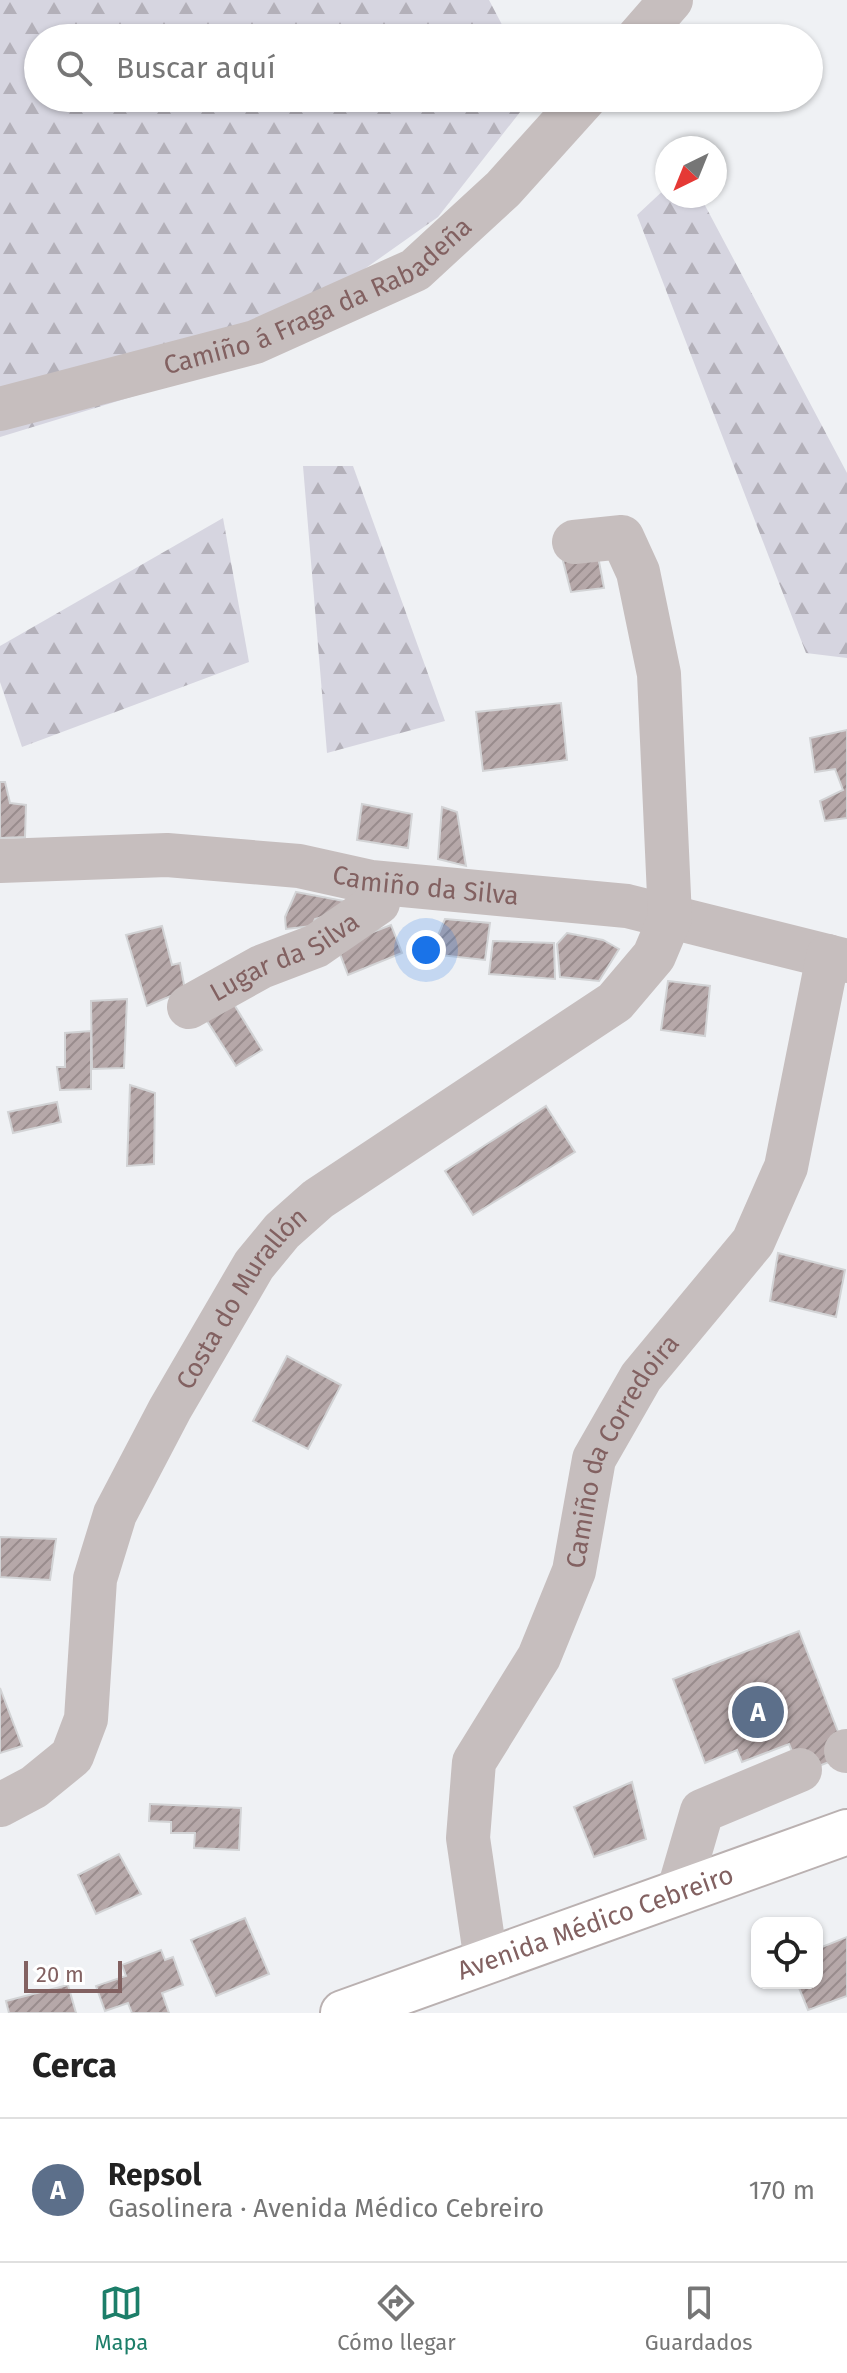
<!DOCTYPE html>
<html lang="es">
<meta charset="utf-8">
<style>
body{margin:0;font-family:"Fira Sans",sans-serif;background:#f2f2f2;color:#222}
.controls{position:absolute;right:24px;bottom:24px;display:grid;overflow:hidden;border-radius:16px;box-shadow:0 2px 6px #0004}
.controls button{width:72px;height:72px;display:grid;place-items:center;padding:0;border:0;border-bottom:2px solid #e0e0e0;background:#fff;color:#222;font:40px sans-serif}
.compass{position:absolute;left:655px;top:136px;width:72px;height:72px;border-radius:50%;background:#fff;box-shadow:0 2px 6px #0004;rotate:223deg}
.scale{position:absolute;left:24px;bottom:20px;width:98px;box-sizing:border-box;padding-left:8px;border:4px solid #826161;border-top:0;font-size:22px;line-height:28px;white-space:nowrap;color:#826161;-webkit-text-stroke:6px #fff;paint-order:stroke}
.you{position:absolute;left:426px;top:950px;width:28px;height:28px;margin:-20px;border:6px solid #fff;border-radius:50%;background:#1a73e8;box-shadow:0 0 0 12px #1a73e833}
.badge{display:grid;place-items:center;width:52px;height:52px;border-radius:50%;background:#1c7e69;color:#fff;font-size:26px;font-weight:700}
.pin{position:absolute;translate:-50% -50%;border:4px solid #fff;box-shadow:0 2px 8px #0006}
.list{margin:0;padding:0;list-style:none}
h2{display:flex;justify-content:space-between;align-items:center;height:104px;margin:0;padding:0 32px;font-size:34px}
h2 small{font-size:26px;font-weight:400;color:#767676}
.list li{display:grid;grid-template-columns:52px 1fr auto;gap:24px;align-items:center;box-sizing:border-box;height:144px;padding:0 32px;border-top:2px solid #e0e0e0}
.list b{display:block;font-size:30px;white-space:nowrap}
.list p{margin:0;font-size:26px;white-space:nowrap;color:#767676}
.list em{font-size:26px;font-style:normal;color:#767676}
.icon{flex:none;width:44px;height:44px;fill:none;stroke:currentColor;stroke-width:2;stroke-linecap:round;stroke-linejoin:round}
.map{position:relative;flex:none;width:847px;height:2013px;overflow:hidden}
.search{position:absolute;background:#fff;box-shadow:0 2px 6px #0004;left:24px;right:24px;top:24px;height:88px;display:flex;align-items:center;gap:20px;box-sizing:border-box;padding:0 28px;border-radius:44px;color:#767676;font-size:30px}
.sheet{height:248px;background:#fff}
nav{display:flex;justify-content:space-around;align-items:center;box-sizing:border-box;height:112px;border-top:2px solid #e0e0e0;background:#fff;font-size:22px;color:#767676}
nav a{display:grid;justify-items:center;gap:4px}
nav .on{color:#1c7e69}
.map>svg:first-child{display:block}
.forest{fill:url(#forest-firs)}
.building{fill:url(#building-hatch);stroke:#d2d3d5;stroke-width:2}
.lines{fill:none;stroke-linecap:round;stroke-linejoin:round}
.major-casing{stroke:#bab1b1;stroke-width:48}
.minor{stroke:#c6bebe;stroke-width:44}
.major{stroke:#fff;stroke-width:44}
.labels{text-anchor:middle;stroke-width:8;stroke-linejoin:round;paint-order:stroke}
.street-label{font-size:26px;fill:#826161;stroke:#fff}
</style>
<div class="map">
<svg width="847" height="2013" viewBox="0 0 847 2013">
<defs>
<pattern id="forest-firs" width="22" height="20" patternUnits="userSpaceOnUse" patternTransform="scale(2)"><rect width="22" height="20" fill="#d6d5e0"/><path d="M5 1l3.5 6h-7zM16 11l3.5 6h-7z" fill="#b3b0b9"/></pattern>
<pattern id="building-hatch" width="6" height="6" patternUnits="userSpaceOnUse" patternTransform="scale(2)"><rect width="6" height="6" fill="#b6a8a9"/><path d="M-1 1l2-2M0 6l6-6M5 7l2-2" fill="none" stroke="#998c8d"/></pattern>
</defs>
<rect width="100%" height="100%" fill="#eff1f4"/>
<g class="forest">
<polygon points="0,0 489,0 509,38 38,38 38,98 531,98 438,217 223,369 0,437"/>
<polygon points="667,187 667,196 700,196 847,473 847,658 806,653 637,215"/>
<polygon points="303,466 353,466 445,721 327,753"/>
<polygon points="223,518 249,662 22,747 0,682 0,646"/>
</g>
<g class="building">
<polygon points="597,551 604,588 571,592 562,557"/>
<polygon points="561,703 567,760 483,771 476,712"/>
<polygon points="847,730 847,818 825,821 820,801 843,790 835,769 815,772 810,738"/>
<polygon points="0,782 5,782 10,803 26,805 25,837 0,838"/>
<polygon points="362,804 412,814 408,848 357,840"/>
<polygon points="442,807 457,812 466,866 438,859"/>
<polygon points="296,892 349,902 346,910 315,919 312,926 286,929 285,917"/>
<polygon points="445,919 490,923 485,960 430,954"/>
<polygon points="391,925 402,953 348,975 337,946"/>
<polygon points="162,926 172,965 180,963 185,990 147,1006 126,935"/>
<polygon points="567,933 603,940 619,949 599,981 560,977 557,944"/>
<polygon points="493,941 554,943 555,979 489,974"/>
<polygon points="668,981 710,986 705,1036 661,1030"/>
<polygon points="227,993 262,1050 236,1066 200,1010"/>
<polygon points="127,999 124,1068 92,1069 91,1001"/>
<polygon points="91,1031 91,1089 60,1090 57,1067 65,1067 65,1033"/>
<polygon points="130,1085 155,1093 154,1164 127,1166"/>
<polygon points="57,1102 61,1122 13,1133 8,1112"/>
<polygon points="546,1106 575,1152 473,1215 445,1171"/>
<polygon points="778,1253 845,1270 836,1317 770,1301"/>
<polygon points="287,1356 341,1385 308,1449 253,1421"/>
<polygon points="0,1537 56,1539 50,1580 0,1577"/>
<polygon points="799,1631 847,1755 801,1773 789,1744 742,1762 737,1750 705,1763 673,1679"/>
<polygon points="0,1688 22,1746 0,1753"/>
<polygon points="632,1782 646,1839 594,1857 574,1807"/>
<polygon points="150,1804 241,1808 239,1850 194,1848 195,1833 171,1833 171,1822 149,1821"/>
<polygon points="119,1854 141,1894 96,1914 78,1875"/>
<polygon points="245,1918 269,1974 216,1996 191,1940"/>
<polygon points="847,1937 847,1996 808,2010 797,1983 817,1983 817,1949"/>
<polygon points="161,1950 165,1960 173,1957 183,1985 162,1993 169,2013 132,2013 128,2003 105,2011 96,1986 126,1976 122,1965"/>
<polygon points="68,1985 76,2013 9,2013 6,2001"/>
</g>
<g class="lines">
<g class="major-casing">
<g id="major">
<path id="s6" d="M 343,2013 L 847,1832"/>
</g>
</g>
<g class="minor">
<polyline points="638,38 671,0"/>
<path id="s1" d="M 0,409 L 255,342 L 415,270 L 503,189 L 585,98"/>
<path id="s2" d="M 0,861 L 167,855 L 299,866 L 371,882 L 627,906 L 847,961"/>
<path id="s3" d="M 189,1007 L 261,967 L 316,946 L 378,903"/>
<polyline points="846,1751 847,1751"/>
<path id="s4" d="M 0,1805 L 34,1787 L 72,1756 L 86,1719 L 95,1579 L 115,1514 L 170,1409 L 254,1265 L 282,1231 L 318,1199 L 615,1002 L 654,956 L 670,918 L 659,674 L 638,572 L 622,537 L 574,542"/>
<polyline points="678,1893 702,1811 800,1770"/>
<path id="s5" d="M 486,1961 L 468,1838 L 474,1762 L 539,1657 L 574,1571 L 594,1459 L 641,1377 L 753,1242 L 786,1167 L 828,956"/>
</g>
<use href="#major" class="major"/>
</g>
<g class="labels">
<g class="street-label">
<text dy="9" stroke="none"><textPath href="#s1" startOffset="340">Camiño á Fraga da Rabadeña</textPath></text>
<text dy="9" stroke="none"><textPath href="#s2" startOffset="428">Camiño da Silva</textPath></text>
<text dy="9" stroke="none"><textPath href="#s3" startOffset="108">Lugar da Silva</textPath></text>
<text dy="9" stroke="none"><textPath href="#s4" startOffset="586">Costa do Murallón</textPath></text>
<text dy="9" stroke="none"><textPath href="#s5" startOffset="548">Camiño da Corredoira</textPath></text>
<text dy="9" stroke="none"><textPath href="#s6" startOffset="268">Avenida Médico Cebreiro</textPath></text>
</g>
</g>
</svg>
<div class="controls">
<button><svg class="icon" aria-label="locate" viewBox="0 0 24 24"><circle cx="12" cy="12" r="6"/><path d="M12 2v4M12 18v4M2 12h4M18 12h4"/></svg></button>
</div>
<svg class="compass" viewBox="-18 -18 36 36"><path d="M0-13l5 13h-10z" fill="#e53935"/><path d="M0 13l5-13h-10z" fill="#767676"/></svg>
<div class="scale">20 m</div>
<div class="you"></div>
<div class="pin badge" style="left:758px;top:1712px;background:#5c6f8a">A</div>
<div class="search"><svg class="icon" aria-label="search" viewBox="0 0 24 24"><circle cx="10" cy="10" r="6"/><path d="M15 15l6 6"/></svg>Buscar aquí</div>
</div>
<section class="sheet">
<h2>Cerca<small></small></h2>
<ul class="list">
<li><span class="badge" style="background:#5c6f8a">A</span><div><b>Repsol</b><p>Gasolinera · Avenida Médico Cebreiro</p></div><em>170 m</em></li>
</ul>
</section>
<nav>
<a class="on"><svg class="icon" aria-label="map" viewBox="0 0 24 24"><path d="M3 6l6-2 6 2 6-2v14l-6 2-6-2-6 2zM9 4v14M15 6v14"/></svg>Mapa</a>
<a><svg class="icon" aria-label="directions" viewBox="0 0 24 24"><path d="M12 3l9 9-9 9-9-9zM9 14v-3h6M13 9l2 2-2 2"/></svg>Cómo llegar</a>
<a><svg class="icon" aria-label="saved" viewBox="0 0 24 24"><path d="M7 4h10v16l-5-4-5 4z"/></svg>Guardados</a>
</nav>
